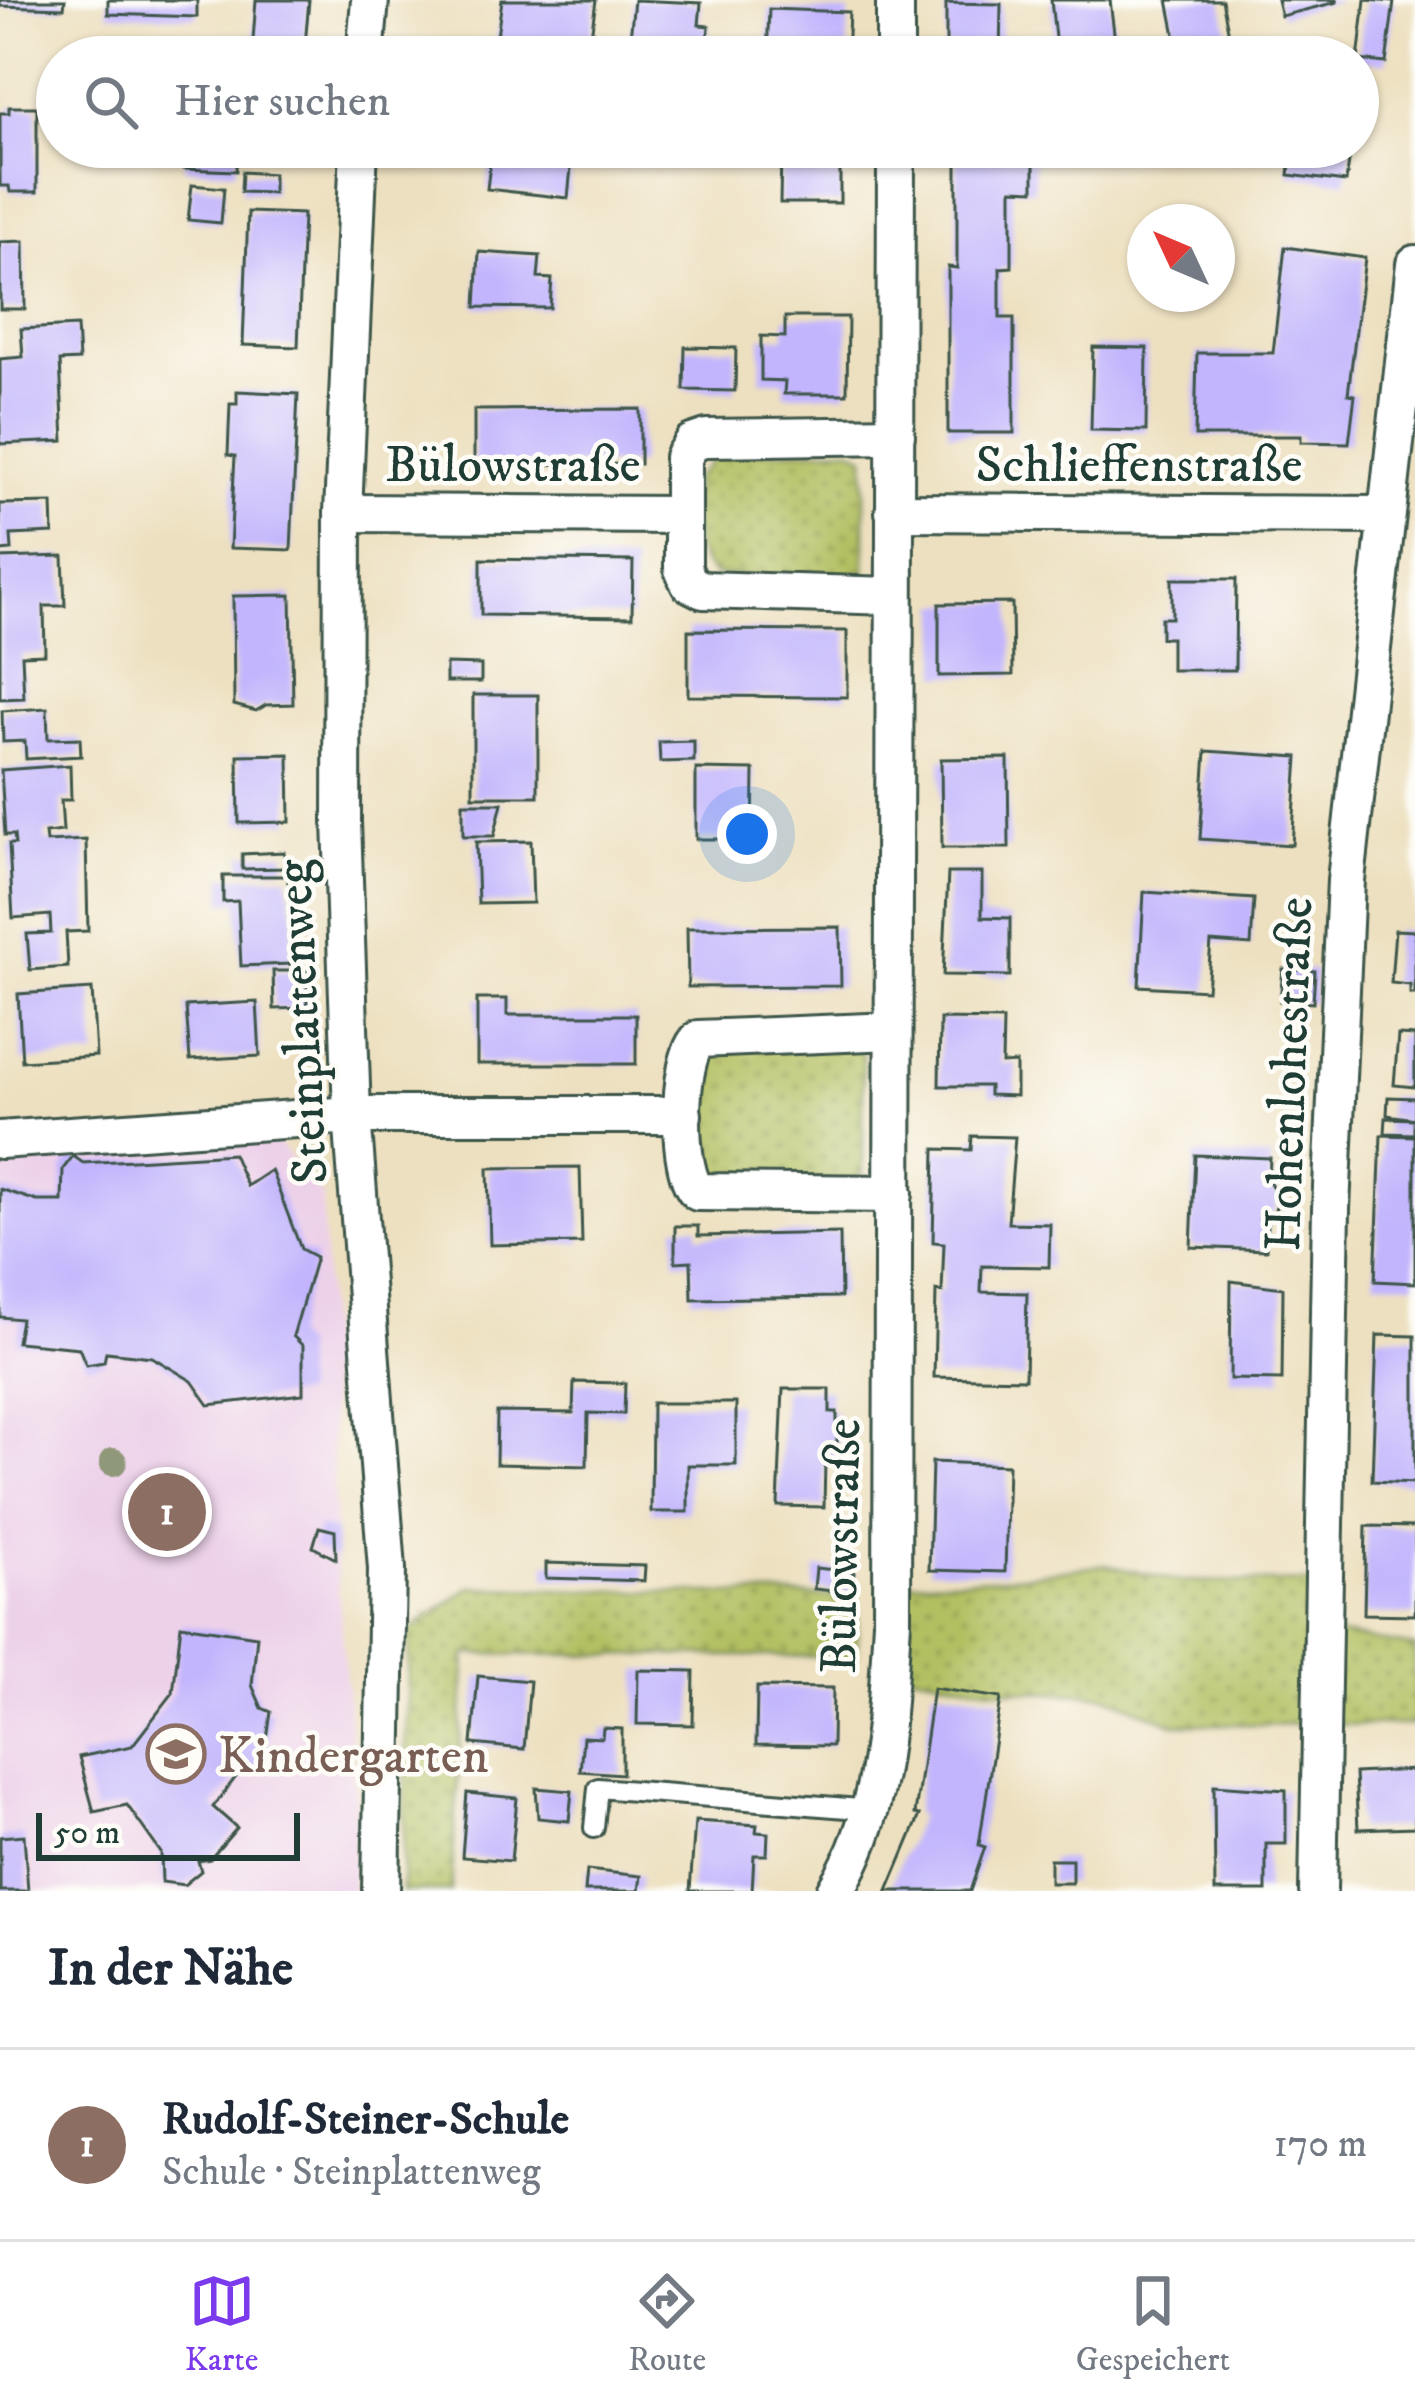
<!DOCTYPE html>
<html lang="de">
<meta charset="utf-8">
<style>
body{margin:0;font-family:"IM FELL DW Pica",serif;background:#f2f2f3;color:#1f2937}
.compass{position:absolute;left:1127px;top:204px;width:108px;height:108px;border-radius:50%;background:#fff;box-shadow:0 3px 9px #0004;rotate:314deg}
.scale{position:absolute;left:36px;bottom:30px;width:264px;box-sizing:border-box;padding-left:12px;border:6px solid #1f3d34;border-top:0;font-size:33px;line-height:42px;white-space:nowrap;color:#1f3d34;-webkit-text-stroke:9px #fdfcf7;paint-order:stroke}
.you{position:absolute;left:747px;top:834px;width:42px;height:42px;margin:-30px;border:9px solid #fff;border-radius:50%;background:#1a73e8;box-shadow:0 0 0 18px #1a73e833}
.badge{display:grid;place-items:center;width:78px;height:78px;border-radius:50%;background:#7c3aed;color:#fff;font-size:39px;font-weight:700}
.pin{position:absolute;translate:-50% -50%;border:6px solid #fff;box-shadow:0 3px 12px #0006}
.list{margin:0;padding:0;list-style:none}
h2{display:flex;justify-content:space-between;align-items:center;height:156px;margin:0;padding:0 48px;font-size:51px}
h2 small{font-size:39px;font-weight:400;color:#747a83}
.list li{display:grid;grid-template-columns:78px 1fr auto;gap:36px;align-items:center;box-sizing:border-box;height:192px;padding:0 48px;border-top:3px solid #e0e1e3}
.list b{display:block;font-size:45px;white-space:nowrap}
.list p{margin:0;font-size:39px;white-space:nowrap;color:#747a83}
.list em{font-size:39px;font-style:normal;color:#747a83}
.icon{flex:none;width:66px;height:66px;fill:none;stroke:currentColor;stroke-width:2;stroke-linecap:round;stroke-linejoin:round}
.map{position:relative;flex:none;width:1415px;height:1891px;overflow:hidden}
.search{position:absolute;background:#fff;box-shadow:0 3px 9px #0004;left:36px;right:36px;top:36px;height:132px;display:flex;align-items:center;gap:30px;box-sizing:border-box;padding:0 42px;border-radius:66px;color:#747a83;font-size:45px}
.sheet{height:348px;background:#fff}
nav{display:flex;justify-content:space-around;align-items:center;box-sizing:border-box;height:168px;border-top:3px solid #e0e1e3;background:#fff;font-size:33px;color:#747a83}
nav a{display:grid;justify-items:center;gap:6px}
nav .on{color:#7c3aed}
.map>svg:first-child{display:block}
.built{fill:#edd1e9}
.grass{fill:url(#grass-dots);stroke:#697e4b;stroke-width:3}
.building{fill:#c2b5fd}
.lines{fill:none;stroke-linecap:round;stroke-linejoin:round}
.lane-casing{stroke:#3e5549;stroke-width:24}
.street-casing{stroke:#3e5549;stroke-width:42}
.lane{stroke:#fff;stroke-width:18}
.street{stroke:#fff;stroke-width:36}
.tree{fill:#90987a}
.labels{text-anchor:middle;stroke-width:9;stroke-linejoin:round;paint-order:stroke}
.street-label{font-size:51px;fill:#1f3d34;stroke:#fdfcf7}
.education-label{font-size:51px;fill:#785e54;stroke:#fdfcf7;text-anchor:start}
</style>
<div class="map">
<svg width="1415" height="1891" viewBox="0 0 1415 1891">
<defs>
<pattern id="grass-dots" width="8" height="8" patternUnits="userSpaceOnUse" patternTransform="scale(3)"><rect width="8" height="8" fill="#b3c062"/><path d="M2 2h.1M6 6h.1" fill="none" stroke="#919d52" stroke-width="1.8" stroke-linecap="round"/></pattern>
</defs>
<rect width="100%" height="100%" fill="#fdfcf7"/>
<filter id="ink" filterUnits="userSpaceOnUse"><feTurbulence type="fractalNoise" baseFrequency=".00833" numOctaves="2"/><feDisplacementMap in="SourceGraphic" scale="24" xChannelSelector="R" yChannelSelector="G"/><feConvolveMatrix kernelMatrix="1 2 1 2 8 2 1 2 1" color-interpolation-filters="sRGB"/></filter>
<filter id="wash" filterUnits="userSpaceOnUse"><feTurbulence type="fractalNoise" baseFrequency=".004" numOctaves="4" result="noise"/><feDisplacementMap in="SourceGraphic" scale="48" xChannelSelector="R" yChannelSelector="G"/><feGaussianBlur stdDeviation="2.7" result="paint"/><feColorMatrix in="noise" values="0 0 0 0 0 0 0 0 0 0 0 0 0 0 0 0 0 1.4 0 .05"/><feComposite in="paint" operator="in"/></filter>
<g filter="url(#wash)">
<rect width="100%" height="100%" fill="#ede0c0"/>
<polygon class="built" points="277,1141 322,1196 336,1559 356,1803 353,1891 0,1891 0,1156"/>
<g class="grass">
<path d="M 850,448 L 865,456 L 865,575 L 859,582 L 715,575 C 685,553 695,512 694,479 L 718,454 Z"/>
<polygon points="854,1046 863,1055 863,1172 854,1180 703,1179 693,1063 705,1048"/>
<polygon points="1106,1565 1177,1581 1322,1583 1321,1632 1415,1647 1415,1725 1173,1724 1105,1695 996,1689 908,1673 908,1582 999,1578"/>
<polygon points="470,1587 858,1597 857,1657 466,1654 451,1891 402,1891 409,1631"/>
</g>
<g id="blocks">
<g class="building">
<polygon points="0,0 65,0 64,8 0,6"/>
<polygon points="108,0 197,0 197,17 108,14"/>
<polygon points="256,0 309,0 304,57 252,54"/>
<polygon points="502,0 596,0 589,51 496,44"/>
<polygon points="634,0 701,3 699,25 709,26 706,57 628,57"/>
<polygon points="1051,0 1110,0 1117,57 1057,57"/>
<polygon points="1168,0 1222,0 1230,40 1178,50"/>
<polygon points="1277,0 1337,0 1337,2 1281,16"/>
<polygon points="1365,0 1394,2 1386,63 1358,60"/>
<polygon points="946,3 1001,4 1000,57 946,57"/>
<polygon points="769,9 849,12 847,57 767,57"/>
<polygon points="9,107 37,107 37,192 10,192 9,186 0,186 0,113 9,113"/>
<polygon points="185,147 237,147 236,171 184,169"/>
<polygon points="492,147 573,147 568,198 487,189"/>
<polygon points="947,147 993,147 993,156 1034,156 1034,190 1012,189 1012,267 1000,268 1000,318 1014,318 1014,433 948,433 948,267 957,268 957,156 947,156"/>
<polygon points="1292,147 1351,147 1346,182 1289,175"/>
<polygon points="781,151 840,151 840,203 780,203"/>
<polygon points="242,172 273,174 273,193 241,192"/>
<polygon points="192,185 224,188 221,223 188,220"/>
<polygon points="248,212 303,214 298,347 243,345"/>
<polygon points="24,241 25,309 0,309 0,242"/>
<polygon points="1285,247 1365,258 1348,394 1355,395 1349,443 1301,442 1301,436 1195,436 1197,353 1273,353"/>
<polygon points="479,252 540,256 538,278 552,279 550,308 476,307"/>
<polygon points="785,317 848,317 847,394 784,394 785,381 761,380 761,336 785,337"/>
<polygon points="77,326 79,360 60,361 64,441 0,444 0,359 23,357 21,329"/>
<polygon points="685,347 736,348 735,391 684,390"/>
<polygon points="1093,347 1147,348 1146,431 1091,430"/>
<polygon points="237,391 298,394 291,550 230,548 235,456 228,455 230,404 237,404"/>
<polygon points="640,409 640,464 474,465 474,410"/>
<polygon points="52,503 53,533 11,535 12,550 0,551 0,504"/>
<polygon points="63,556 65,606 44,606 45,654 22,655 24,698 0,699 0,558"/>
<polygon points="481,559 633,561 632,617 481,615"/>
<polygon points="1172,579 1236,579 1235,670 1171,670 1171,638 1161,638 1161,618 1172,618"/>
<polygon points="291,595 293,704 266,705 256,711 234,705 233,596"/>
<polygon points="1012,603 1013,675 939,676 939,604"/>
<polygon points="688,630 847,631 847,697 688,696"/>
<polygon points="446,664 481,665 481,682 446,682"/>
<rect x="473" y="695" width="65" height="101"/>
<polygon points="47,708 48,739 80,738 81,756 26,759 25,741 3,742 2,711"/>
<polygon points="694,741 694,761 660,762 659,742"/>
<polygon points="1206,751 1298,757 1292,845 1200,839"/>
<polygon points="289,754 290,822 239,823 238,755"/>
<polygon points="1008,758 1009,848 942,848 941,759"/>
<polygon points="70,765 71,800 61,800 63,831 45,833 46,842 86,840 88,931 66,932 68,967 30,970 27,934 51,933 50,915 13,918 9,844 15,844 14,835 5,835 1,770"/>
<polygon points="696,769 754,770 753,839 696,839"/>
<polygon points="463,803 502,803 494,836 463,836"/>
<polygon points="531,841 533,903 478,904 476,842"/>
<polygon points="284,852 285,868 242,869 242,854"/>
<polygon points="948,873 982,873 982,917 1010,918 1010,976 943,975"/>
<polygon points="223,876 287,876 294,917 290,964 241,966 238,901 223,902"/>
<polygon points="1144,892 1254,899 1251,945 1211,942 1207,990 1139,986"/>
<polygon points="840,927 841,986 688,987 687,928"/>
<polygon points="1395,930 1415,931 1415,994 1410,994 1410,985 1391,983"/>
<polygon points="1283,969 1315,971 1313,1003 1280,1001"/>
<polygon points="273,971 307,971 307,1008 274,1009"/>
<polygon points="92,989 96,1056 22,1061 18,994"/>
<polygon points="477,999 507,999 507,1015 636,1015 636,1064 477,1064"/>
<polygon points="257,1002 260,1056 190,1060 186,1006"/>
<polygon points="940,1019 1003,1020 1002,1064 1016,1063 1016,1096 989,1095 989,1086 939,1086"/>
<polygon points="1398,1035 1415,1036 1415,1087 1394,1085"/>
<polygon points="1388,1097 1415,1098 1415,1119 1387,1115"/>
<polygon points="1386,1118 1414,1119 1414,1134 1385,1133"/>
<polygon points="1381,1135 1415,1136 1415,1283 1375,1281"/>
<polygon points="972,1136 1015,1137 1008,1223 1050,1224 1049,1267 982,1266 981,1292 1027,1293 1025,1379 934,1377 936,1291 942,1292 944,1243 933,1242 935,1149 971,1150"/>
<polygon points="233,1154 247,1186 271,1170 301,1249 316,1257 293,1336 303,1346 303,1394 209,1405 192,1381 152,1357 106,1352 104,1362 86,1365 79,1348 17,1342 21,1319 0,1317 0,1189 37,1201 62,1201 63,1169 73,1156 83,1163"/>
<polygon points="1195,1155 1270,1158 1269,1181 1280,1200 1267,1224 1266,1250 1191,1247"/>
<polygon points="580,1167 582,1243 490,1245 488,1168"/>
<polygon points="675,1226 698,1226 698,1236 840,1233 841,1297 692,1299 691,1261 675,1262"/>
<polygon points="1231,1281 1283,1288 1282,1380 1230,1379"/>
<polygon points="1377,1335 1415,1336 1415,1483 1372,1481"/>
<polygon points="574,1382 625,1383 624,1414 588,1413 587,1466 496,1464 497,1412 573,1413"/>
<polygon points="783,1389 830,1389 830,1412 837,1412 837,1461 825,1461 824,1507 778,1506"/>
<polygon points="652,1403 736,1403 736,1465 688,1465 688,1512 651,1512"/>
<polygon points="932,1462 1008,1465 1005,1572 929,1570"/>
<polygon points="1366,1526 1415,1527 1415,1615 1364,1614"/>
<polygon points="319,1527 335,1531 336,1559 313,1547"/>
<polygon points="546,1563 645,1566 644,1581 546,1578"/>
<polygon points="816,1568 854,1572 852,1593 814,1589"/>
<polygon points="181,1625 257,1636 252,1685 262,1708 271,1712 263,1766 242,1769 213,1807 237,1828 210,1859 198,1861 201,1871 184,1885 162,1882 161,1853 127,1805 94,1812 79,1757 132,1746 173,1693"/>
<polygon points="638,1670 694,1671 693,1725 637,1724"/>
<polygon points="478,1676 530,1681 524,1749 472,1744"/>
<polygon points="757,1687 833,1688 832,1746 756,1745"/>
<polygon points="933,1688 1001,1698 979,1845 985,1847 970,1891 888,1891 920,1815 915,1814"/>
<polygon points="603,1728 622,1729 622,1774 580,1771 583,1737 602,1738"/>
<polygon points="1414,1770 1415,1827 1358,1829 1355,1773"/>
<polygon points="1214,1785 1286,1790 1286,1844 1266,1844 1266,1891 1215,1891"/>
<polygon points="536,1788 572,1791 569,1821 538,1818"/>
<polygon points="467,1793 517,1798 511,1861 462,1857"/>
<polygon points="695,1821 757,1825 756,1832 768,1833 767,1855 754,1855 752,1891 690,1891"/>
<polygon points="24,1835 28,1891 0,1891 0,1837"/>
<rect x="1050" y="1859" width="22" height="24"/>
<polygon points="587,1870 641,1876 639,1891 585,1891"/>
</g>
</g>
</g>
<g filter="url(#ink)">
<use href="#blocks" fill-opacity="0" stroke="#3e5549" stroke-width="3"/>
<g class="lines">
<g class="lane-casing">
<polyline id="lane" points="594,1828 598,1788 872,1810"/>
</g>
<g class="street-casing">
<g id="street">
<polyline points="895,0 895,57"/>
<polyline points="365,57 370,0"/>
<polyline points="359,147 343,513 342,821 352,1115 387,1569 381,1891"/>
<polyline points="894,512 1384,515"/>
<polyline points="343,513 683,515"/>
<polyline points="892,596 703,590 689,583 683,569 683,457 692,443 707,438 896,435"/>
<path d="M 893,1031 L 699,1039 C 677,1058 676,1174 698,1192 L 894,1194"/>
<polyline points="0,1140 352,1115 683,1115"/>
<path d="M 835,1891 C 886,1808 886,1715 892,1621 L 896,147"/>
<polyline points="1318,1891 1331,1209 1346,880 1415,264"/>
</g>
</g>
<use href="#lane" class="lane"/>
<use href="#street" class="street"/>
</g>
<circle class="tree" cx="113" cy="1462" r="14"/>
</g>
<defs>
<g id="school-ring" transform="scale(3)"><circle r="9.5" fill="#fdfcf7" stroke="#8d6e63" stroke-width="1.5"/><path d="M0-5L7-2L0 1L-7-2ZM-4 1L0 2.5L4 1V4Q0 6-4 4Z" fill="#8d6e63"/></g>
</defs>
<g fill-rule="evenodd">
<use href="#school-ring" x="176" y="1754"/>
</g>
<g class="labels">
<g class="street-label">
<text x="513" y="481">Bülowstraße</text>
<text x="1139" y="481">Schlieffenstraße</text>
<text transform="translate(300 1022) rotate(-93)" y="18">Steinplattenweg</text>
<text transform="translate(1287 1074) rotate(-88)" y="18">Hohenlohestraße</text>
<text transform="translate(839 1546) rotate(-89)" y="18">Bülowstraße</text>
</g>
<g class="education-label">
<text x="218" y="1772">Kindergarten</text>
</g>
</g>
</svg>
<svg class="compass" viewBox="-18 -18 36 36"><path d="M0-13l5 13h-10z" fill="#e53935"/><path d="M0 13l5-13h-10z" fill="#747a83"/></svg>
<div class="scale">50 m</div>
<div class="you"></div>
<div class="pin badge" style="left:167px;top:1512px;background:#8d6e63">1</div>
<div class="search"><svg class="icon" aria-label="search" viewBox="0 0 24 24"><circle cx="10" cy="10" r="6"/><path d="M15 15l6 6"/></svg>Hier suchen</div>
</div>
<section class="sheet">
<h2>In der Nähe<small></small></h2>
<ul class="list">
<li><span class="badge" style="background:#8d6e63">1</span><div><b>Rudolf-Steiner-Schule</b><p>Schule · Steinplattenweg</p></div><em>170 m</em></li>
</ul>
</section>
<nav>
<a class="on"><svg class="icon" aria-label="map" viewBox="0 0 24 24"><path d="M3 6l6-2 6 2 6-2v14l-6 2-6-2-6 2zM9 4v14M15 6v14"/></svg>Karte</a>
<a><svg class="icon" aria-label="directions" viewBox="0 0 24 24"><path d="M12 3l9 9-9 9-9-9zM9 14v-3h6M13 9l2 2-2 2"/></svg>Route</a>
<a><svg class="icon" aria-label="saved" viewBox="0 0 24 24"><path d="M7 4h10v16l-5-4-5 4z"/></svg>Gespeichert</a>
</nav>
